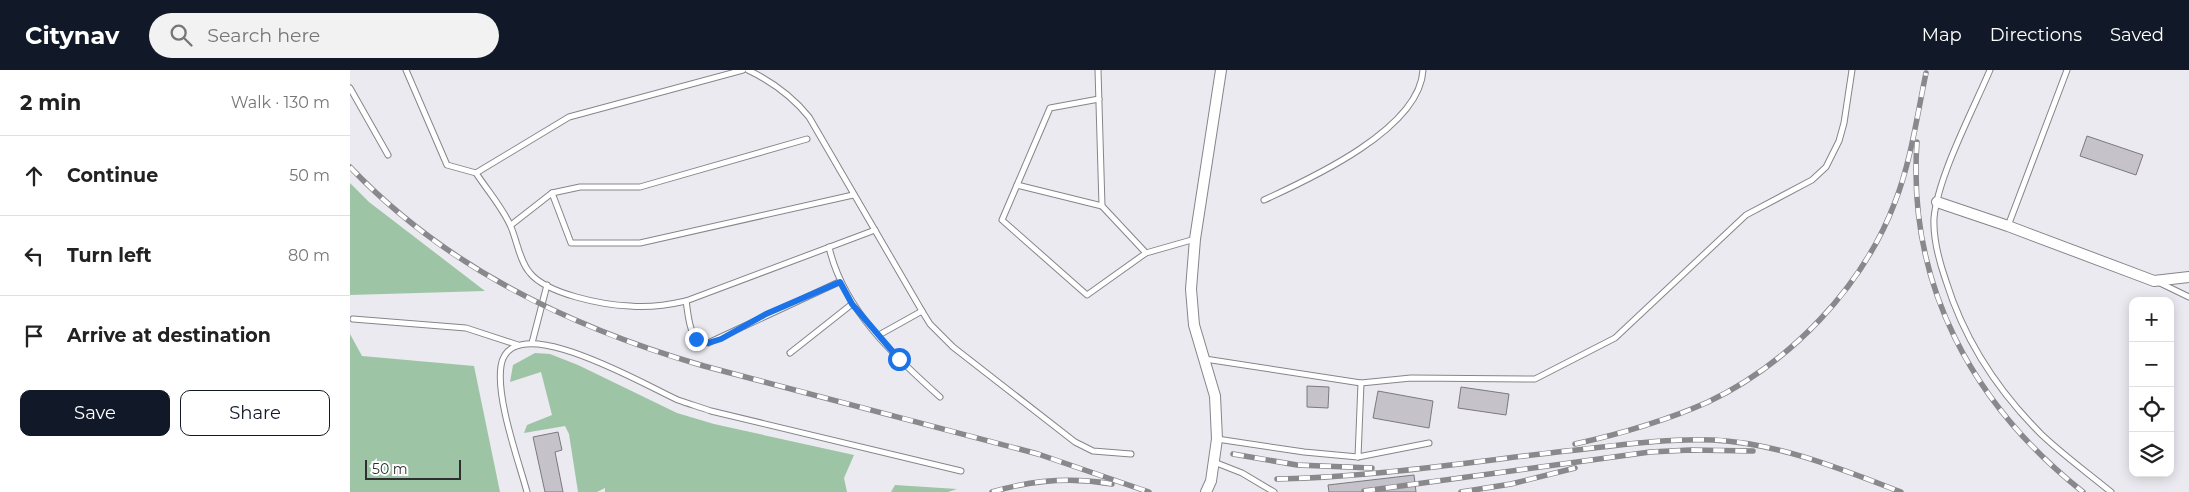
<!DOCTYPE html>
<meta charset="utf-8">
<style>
body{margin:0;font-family:Montserrat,sans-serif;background:#f2f2f2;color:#222}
.controls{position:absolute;right:15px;bottom:15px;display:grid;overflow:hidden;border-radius:10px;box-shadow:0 2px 12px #0003}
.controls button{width:45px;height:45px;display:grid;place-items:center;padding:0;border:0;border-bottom:1px solid #e0e0e0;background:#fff;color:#222;font:25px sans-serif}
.scale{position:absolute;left:15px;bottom:12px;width:96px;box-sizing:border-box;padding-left:5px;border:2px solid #2f2e31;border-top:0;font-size:14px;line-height:18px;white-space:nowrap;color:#2f2e31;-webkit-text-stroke:4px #fff;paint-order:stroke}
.stop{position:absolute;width:15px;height:15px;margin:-11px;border:4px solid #1a73e8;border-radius:50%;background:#fff}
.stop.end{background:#1a73e8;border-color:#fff;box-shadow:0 1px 5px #0008}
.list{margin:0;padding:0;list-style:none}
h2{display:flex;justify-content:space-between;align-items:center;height:65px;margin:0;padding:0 20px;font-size:21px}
h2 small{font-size:16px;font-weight:400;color:#767676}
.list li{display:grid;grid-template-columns:32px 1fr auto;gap:15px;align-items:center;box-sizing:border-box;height:80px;padding:0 20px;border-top:1px solid #e0e0e0}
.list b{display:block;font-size:19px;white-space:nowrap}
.list em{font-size:16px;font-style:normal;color:#767676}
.actions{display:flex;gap:10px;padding:15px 20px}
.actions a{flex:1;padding:11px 0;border:1px solid #111827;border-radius:10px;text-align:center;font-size:18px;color:#111827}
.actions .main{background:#111827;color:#fff}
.icon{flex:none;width:28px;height:28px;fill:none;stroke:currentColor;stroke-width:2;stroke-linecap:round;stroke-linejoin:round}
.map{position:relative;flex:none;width:1839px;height:422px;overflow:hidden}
header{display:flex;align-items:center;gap:30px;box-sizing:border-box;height:70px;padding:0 25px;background:#111827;color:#fff}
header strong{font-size:24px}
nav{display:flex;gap:28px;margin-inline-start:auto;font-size:18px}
.search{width:350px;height:45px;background:#f2f2f2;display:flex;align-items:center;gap:12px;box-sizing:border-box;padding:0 18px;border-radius:28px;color:#767676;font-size:19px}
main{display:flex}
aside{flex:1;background:#fff}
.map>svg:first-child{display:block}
.green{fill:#9ec4a6}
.building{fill:#c5c3c9;stroke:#7a797e}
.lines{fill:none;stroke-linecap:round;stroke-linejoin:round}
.service-casing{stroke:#86858a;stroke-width:7}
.minor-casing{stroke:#86858a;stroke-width:12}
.service{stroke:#fff;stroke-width:5}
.minor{stroke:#fff;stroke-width:10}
.rail-casing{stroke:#89888c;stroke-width:5.5}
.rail{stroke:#fff;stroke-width:4;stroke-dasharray:11;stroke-linecap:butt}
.route{stroke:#1a73e8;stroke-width:6}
</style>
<header>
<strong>Citynav</strong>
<div class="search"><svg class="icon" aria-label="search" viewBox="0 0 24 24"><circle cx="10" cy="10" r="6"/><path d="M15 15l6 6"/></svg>Search here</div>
<nav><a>Map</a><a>Directions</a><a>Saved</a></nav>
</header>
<main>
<aside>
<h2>2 min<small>Walk · 130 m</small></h2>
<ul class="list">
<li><svg class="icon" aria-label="ahead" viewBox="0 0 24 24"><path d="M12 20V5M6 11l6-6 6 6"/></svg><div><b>Continue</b></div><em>50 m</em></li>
<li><svg class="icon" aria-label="left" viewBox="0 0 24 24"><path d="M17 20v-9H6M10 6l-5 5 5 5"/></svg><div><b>Turn left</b></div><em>80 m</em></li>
<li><svg class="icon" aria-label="arrive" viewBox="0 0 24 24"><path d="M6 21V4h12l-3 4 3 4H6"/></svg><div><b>Arrive at destination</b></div></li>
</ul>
<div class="actions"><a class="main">Save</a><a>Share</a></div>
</aside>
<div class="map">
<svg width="1839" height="422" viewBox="0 0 1839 422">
<rect width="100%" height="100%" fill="#ebeaf0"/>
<g class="green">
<polygon points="0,113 19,132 135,221 0,225"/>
<polygon points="0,264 12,286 124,296 150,422 0,422"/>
<polygon points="185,283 200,284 228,295 327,343 364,354 504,385 494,408 497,422 255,422 255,418 247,422 228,422 219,364 215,356 174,363 177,355 202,345 191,302 160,312 163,295"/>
<polygon points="545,415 607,419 598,422 541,422"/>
</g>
<g class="building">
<polygon points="1737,66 1793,85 1786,105 1730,86"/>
<polygon points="957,316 979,317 978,338 957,337"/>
<polygon points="1111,317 1159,324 1156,345 1108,338"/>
<polygon points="1028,321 1083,331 1079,358 1023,348"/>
<polygon points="208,362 212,380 205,382 213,422 195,422 183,367"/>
<polygon points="1064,405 1066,422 979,422 978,415"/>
</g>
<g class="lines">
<g class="service-casing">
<g id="service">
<polyline points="56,0 97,95 126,103"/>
<path d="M 393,0 L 219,47 L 126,103 C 137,120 153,138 161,157 C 167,171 170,192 180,203 C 197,224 253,235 280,236 C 299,238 318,235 336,231 L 525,160"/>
<path d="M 398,0 C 423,12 442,26 459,47 L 572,241 L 580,254 L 603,277 L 725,372 L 743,381 L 781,384"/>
<polyline points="748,0 752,136 796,183 845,169"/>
<path d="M 1640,0 C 1623,40 1588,106 1584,148 C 1583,170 1589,191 1596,211 C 1614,269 1648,321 1691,364 C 1713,385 1738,403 1761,422"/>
<polyline points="0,18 38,85"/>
<polyline points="667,115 700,38 749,29"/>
<polyline points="202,123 230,117 290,117 457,69"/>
<path d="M 914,130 C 960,109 1070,59 1073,0"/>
<polyline points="752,136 667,115 652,150 737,225 796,183"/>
<polyline points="161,155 202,123 221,173 290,173 503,125"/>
<polyline points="1658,156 1717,0"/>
<path d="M 479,177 C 493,239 544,286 590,327"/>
<polyline points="1808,212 1839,227"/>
<path d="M 336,231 C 339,247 338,271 358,273 L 489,212"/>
<polyline points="3,249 116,258 168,275"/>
<polyline points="529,265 572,241"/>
<polyline points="182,273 197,215"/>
<polyline points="440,283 502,234"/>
<polyline points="855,289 1011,313 1061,308 1185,309 1265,268 1396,145 1462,110 1476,97 1489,71 1494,53 1502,0"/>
<polyline points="867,369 954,382 1008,387 1079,373"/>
<polyline points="1008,387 1011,313"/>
<polyline points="864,392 892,403 924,422"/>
<path d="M 177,422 C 168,389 146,329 151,296 C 160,235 300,318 328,330 C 339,334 350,337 361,341 L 611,401"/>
</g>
</g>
<g class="minor-casing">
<g id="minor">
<polyline points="1587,132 1658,156 1804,211 1839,207"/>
<polyline points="856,422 861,411 867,369 865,326 844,255 841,219 845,169 871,0"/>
</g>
</g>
<use href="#service" class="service"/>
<use href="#minor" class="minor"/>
<g class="rail-casing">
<g id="rail">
<path d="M 1567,72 C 1557,215 1623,335 1733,422"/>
<path d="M 0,97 C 96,198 222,258 354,296 L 688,384 L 799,422"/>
<path d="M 1225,374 C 1270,364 1315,351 1358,332 C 1440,293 1513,217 1545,132 C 1561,91 1567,46 1576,3"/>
<polyline points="883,384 947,395 1022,398"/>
<path d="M 927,409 C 1024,407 1120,392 1216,381 C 1264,376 1314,368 1363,370 C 1428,373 1491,399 1551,422"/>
<polyline points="1014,421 1300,382 1340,380 1403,381"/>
<path d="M 642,422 C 682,410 721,407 762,414"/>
<polyline points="1111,422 1161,414 1225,398"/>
</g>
</g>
<use href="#rail" class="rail"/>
</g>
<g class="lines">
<polyline class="route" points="346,269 358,273 371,269 416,244 490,212 502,234 549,289"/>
</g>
</svg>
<div class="controls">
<button>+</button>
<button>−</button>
<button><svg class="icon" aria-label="locate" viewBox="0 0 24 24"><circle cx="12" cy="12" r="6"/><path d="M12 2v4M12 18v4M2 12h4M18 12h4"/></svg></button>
<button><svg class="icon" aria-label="layers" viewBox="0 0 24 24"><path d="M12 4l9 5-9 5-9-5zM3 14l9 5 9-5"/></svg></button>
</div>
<div class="scale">50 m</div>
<div class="stop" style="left:549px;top:289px"></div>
<div class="stop end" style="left:346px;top:269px"></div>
</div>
</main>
